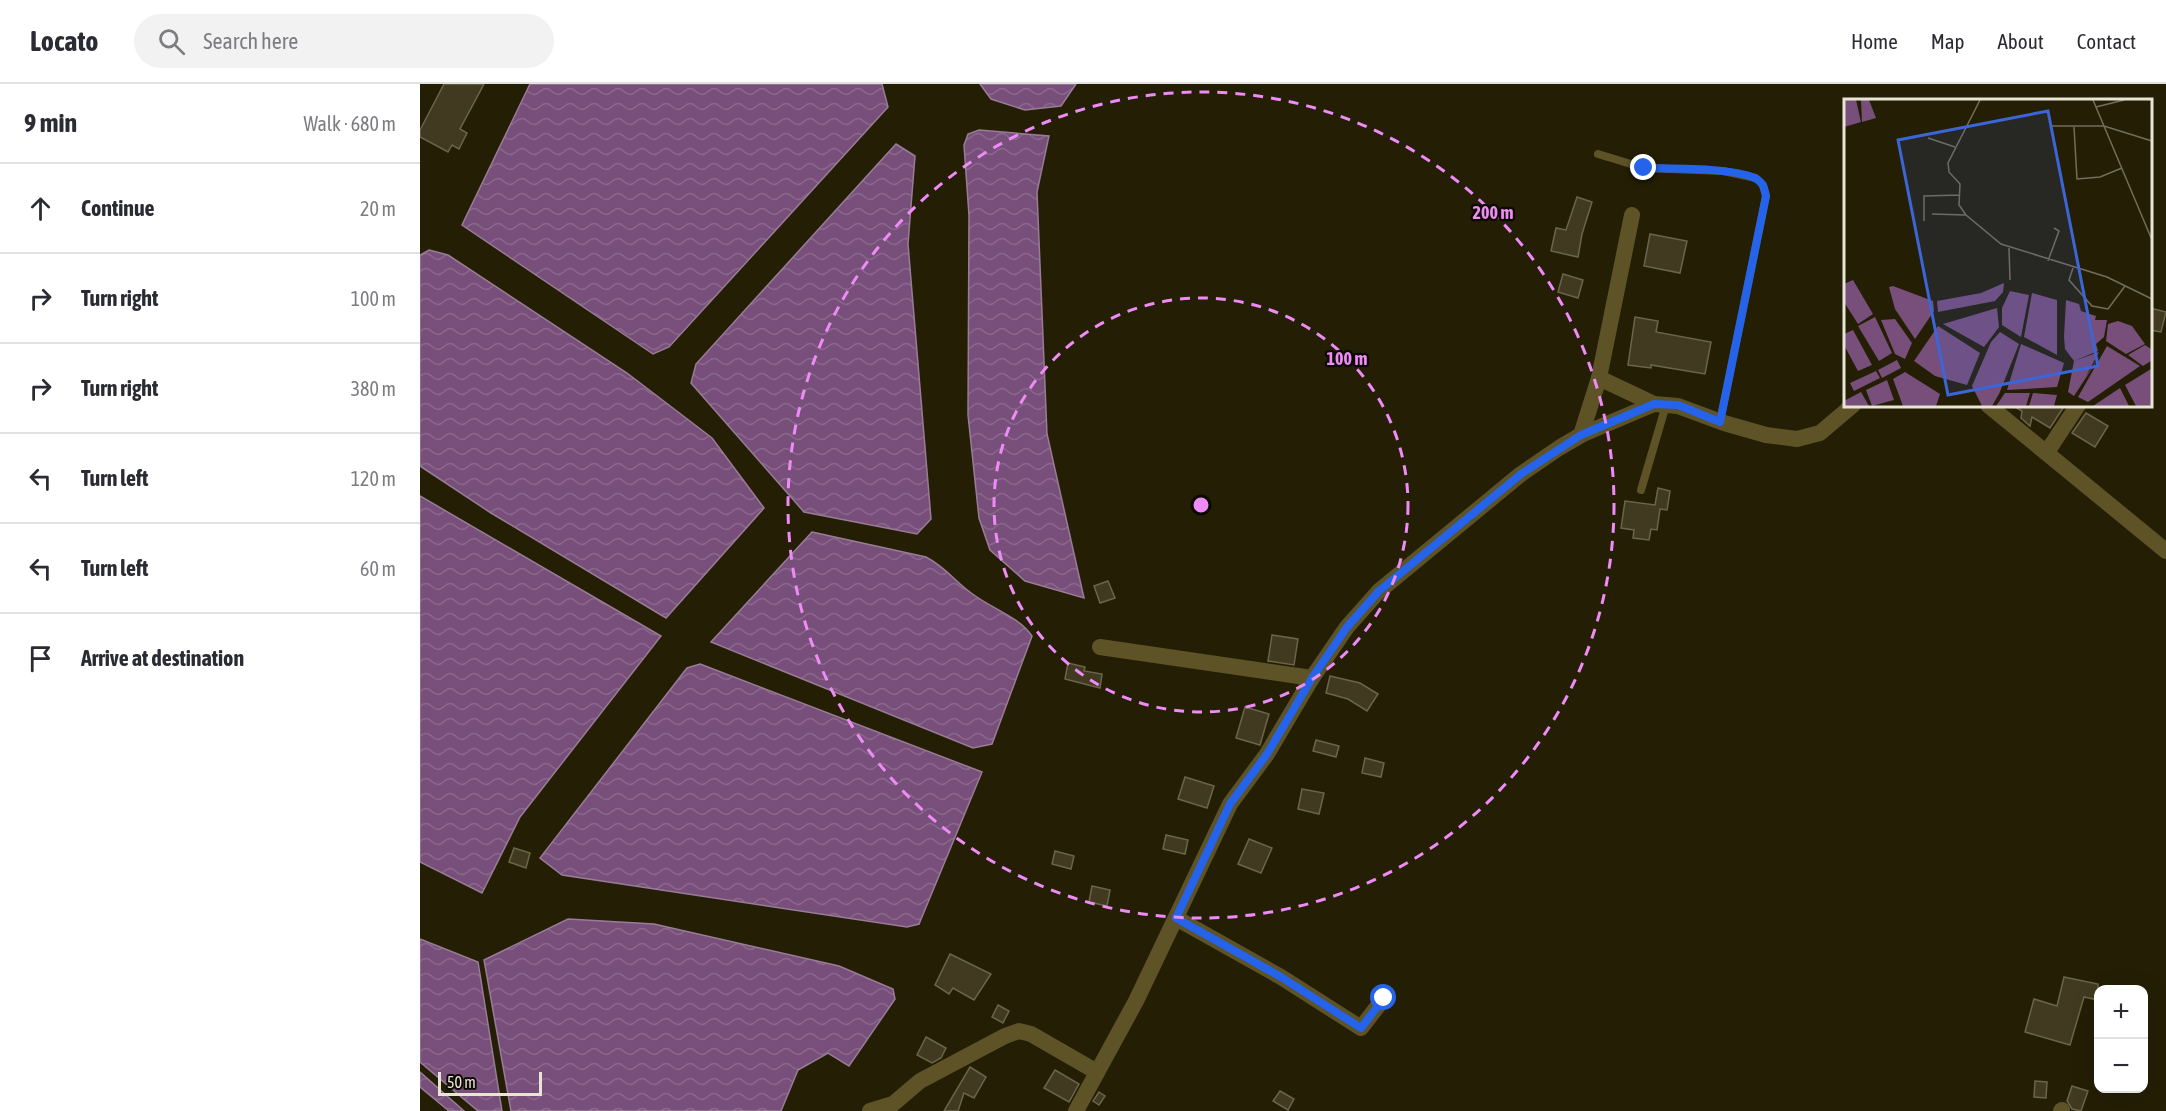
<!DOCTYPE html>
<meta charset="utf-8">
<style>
body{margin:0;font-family:"Asap Condensed",sans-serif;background:#f2f2f3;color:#2b2b33}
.controls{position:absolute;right:18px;bottom:18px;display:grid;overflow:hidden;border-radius:12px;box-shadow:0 6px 24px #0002}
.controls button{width:54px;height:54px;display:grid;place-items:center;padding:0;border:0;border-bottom:2px solid #e1e1e2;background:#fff;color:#2b2b33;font:30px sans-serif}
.scale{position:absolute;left:18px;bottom:15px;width:104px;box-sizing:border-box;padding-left:6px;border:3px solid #e9e5d6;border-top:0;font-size:16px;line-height:21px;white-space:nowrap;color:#e9e5d6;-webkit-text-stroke:4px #0b0902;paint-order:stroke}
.stop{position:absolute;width:18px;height:18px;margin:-14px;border:4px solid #2563eb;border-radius:50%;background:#fff}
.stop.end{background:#2563eb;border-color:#fff;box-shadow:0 2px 6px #0008}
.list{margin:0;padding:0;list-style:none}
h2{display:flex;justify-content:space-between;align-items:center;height:78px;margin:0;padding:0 24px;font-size:26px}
h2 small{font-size:20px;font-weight:400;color:#7c7c81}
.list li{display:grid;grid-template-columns:39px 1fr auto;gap:18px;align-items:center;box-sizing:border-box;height:90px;padding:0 24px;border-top:2px solid #e1e1e2}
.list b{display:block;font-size:22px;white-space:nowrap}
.list em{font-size:20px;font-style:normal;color:#7c7c81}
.icon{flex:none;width:33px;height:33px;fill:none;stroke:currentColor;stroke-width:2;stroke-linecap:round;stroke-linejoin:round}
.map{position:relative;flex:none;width:1746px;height:1027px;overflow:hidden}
header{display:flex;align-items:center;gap:36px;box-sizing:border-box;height:84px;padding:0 30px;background:#fff;border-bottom:2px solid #e1e1e2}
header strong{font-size:28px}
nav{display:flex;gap:33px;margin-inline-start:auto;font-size:21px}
.search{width:420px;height:54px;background:#f2f2f3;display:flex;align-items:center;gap:15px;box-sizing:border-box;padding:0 21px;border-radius:33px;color:#7c7c81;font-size:22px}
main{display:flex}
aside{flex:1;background:#fff}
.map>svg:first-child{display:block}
.water{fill:url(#water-waves);stroke:#997c96;stroke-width:1.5}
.building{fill:#413a21;stroke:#6b654a;stroke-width:1.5}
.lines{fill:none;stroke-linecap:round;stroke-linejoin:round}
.lane{stroke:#5d5327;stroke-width:8}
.street{stroke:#5d5327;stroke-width:16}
.route{stroke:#2563eb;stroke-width:8}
.ring{fill:none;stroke:#ef8bf6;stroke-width:3;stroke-dasharray:10 8}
.inset-road{fill:none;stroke:#736e59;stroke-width:1.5}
.view{fill:#3c65d8;fill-opacity:0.15;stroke:#3c65d8;stroke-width:3}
.inset-edge{fill:none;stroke:#e9e5d6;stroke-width:3}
.centre{fill:#ef8bf6;stroke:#0b0902;stroke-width:3}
.ring-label{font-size:18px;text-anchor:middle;font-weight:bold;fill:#ef8bf6;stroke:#0b0902;stroke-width:4.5;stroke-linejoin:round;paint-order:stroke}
</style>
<header>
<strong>Locato</strong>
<div class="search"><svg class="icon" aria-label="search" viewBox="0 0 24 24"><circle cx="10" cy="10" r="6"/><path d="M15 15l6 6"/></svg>Search here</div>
<nav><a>Home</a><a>Map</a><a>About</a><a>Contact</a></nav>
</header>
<main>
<aside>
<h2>9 min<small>Walk · 680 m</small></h2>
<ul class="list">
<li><svg class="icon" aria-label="ahead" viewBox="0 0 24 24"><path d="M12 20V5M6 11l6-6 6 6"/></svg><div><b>Continue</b></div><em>20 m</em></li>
<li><svg class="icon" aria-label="right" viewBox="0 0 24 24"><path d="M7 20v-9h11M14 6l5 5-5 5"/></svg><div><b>Turn right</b></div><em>100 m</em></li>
<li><svg class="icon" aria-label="right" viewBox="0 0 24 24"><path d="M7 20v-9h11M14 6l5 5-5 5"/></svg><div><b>Turn right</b></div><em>380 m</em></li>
<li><svg class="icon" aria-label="left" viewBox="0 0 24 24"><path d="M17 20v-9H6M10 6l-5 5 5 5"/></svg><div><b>Turn left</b></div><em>120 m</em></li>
<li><svg class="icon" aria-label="left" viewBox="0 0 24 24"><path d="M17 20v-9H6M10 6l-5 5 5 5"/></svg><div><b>Turn left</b></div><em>60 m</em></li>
<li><svg class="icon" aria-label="arrive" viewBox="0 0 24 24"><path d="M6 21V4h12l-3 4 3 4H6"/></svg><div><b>Arrive at destination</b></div></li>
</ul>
</aside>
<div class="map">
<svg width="1746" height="1027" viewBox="0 0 1746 1027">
<defs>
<pattern id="water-waves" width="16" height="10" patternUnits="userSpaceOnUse" patternTransform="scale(1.5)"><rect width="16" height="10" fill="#774f7a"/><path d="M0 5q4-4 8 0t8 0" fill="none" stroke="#8a688c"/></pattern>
</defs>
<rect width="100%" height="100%" fill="#241e05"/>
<g class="water">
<polygon points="110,0 462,0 468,23 249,263 233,270 42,141"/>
<polygon points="560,0 656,0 641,22 605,26 571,15"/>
<polygon points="559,46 629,52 617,108 627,350 664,514 605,497 570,466 559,434 548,331 549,131 544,61 548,50"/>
<polygon points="476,60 495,72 488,160 511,435 497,450 384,428 271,299 276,280"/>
<polygon points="9,166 28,171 207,289 292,354 344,424 246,534 71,429 0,382 0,171"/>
<polygon points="0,412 241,552 100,733 62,809 0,778"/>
<path d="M 392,448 L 506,473 C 527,484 536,499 554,511 C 573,525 599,533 612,552 L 572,660 L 553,664 L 291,558 Z"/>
<polygon points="280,580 562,688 499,840 487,843 142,791 120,774 267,584"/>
<polygon points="148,835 234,840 419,882 473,905 475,915 429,982 408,969 378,986 361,1027 91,1027 64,876"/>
<polygon points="0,855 58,878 82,1027 58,1027 0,978"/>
<polygon points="0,988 44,1027 29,1027 0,1003"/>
</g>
<g class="building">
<polygon points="24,0 64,0 40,45 47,49 39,65 32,61 28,68 0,53 0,46"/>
<polygon points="1157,113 1172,118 1162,150 1158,173 1131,167 1136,144 1146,146"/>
<polygon points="1230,150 1267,157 1260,189 1224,182"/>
<polygon points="1143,190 1163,196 1158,214 1138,208"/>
<polygon points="1730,224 1746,228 1741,248 1730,246"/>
<polygon points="1215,233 1238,237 1236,248 1291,258 1285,290 1231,281 1231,284 1208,281"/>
<polygon points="1592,321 1645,321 1630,344 1612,333 1610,342 1601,334 1602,327"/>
<polygon points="1666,329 1688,342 1675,363 1652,349"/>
<polygon points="1238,404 1250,407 1247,426 1240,425 1237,446 1231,445 1229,456 1213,454 1214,446 1201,444 1205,417 1235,421"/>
<polygon points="688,497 695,514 680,519 674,502"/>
<polygon points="852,551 878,555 874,581 848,577"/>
<polygon points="648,579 665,583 664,587 682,590 680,604 645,595"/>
<polygon points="910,592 940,599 958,610 947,627 928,615 906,609"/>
<polygon points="825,623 849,630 840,661 816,654"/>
<polygon points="896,656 919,662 916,673 893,667"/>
<polygon points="945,674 964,679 961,693 942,689"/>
<polygon points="765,693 794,702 787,724 758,715"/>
<polygon points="882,705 904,709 899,730 878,725"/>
<polygon points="746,751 768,756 765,770 743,765"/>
<polygon points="829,755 852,764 841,789 818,780"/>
<polygon points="94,764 110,769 106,784 89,778"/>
<polygon points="635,767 654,772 651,785 632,780"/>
<polygon points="672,802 690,806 687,822 669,818"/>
<polygon points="530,870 571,890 554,916 533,904 529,910 515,901"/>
<polygon points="1644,893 1678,900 1678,916 1664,913 1650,961 1605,948 1614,915 1637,922"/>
<polygon points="578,921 589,927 583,939 572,933"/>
<polygon points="506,953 526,964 521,974 512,979 497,971"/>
<polygon points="550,983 566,993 554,1014 544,1009 538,1027 524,1027"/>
<polygon points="635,986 659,1000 649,1018 624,1004"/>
<polygon points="1615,997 1627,998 1626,1014 1614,1013"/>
<polygon points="1652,1002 1668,1007 1661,1027 1652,1025 1647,1017"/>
<polygon points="860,1007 874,1015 868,1026 853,1017"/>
<polygon points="679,1008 685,1012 679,1021 673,1017"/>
</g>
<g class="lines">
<g class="lane">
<polyline points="1178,70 1224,84 1303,87 1336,94 1343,101 1346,112 1300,338"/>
<polyline points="1221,406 1246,321"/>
</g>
<g class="street">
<polyline points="1179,294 1234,320"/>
<polyline points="1568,321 1746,467"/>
<polyline points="1161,351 1179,294 1212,131"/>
<polyline points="1627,368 1658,321"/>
<polyline points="680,563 892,594"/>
<polyline points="756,834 861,893 941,944 964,914"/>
<polyline points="450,1027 473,1020 500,997 585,952 599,947 611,950 677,988"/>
<polyline points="656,1027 716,917 810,720 847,670 892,594 927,543 959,507 1101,390 1139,364 1161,351 1234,320 1258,322 1304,339 1346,351 1377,355 1400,349 1433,321"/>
<polyline points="1641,1027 1642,1026"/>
</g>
</g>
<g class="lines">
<path class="route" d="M 964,914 L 941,944 L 861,893 L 756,834 L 810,720 L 847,670 L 892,594 L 927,543 L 959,507 L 1101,390 L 1161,351 L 1234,320 L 1258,321 L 1300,338 L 1346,112 C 1344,105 1344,100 1338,96 C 1319,83 1249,85 1224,84"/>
</g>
<g class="ring">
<circle cx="781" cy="421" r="207"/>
<circle cx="781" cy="421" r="413"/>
</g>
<g transform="translate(1424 15)">
<rect width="308" height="308" fill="#241e05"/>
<path d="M 0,1 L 12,1 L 17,23 L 0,28 ZM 17,1 L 25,1 L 32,19 L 18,23 ZM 9,181 L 29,215 L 14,225 L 0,203 L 0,185 ZM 160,184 L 159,193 L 151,202 L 94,213 L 93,202 L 137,194 ZM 49,187 L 89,202 L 90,212 L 71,240 L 51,210 L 45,188 ZM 166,192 L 185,196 L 177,238 L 158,226 L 158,209 ZM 188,194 L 213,201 L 213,256 L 180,238 ZM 222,201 L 235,205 L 237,212 L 252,217 L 251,221 L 263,221 L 260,238 L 252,245 L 254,252 L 230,262 L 221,250 L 220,238 ZM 153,209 L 155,228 L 140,248 L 99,225 ZM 31,218 L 48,254 L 35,262 L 14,227 ZM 51,220 L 68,244 L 61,260 L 51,255 L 37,221 ZM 274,222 L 288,227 L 301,245 L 282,255 L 262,242 L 264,225 ZM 94,227 L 136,254 L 123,286 L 91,277 L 70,262 ZM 9,231 L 28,266 L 14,272 L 0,246 L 0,235 ZM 156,233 L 175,245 L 155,295 L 148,307 L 138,307 L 128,287 L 147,243 ZM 177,245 L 220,264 L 213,288 L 163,291 ZM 301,246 L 307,250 L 307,262 L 299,267 L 284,256 ZM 263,247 L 296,267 L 244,303 L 234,298 ZM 255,253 L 242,277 L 258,254 L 230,297 L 224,293 L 230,262 ZM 53,261 L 57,269 L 38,279 L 34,271 ZM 307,270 L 307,307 L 292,307 L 281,286 ZM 32,272 L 36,279 L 10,292 L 6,284 ZM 61,273 L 96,295 L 92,307 L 59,307 L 49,280 ZM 43,281 L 50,301 L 28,307 L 22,291 ZM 276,289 L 285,307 L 249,307 ZM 17,293 L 25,307 L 0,307 L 0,302 ZM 161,294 L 186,294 L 182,307 L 152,307 ZM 189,294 L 213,296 L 210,307 L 185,307 Z" fill="#774f7a"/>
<path class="inset-road" d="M 136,1 L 104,64 L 105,73 L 116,85 L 115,106 L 122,116 L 157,145 L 263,178 L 308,200M 249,1 L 308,141M 252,8 L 280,1M 207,27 L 260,27 L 308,42M 230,28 L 233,80 L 256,78 L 278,69M 84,39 L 111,48M 88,115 L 122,116M 80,122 L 80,97 L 116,96M 165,149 L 166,181M 204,162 L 215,132 L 210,129M 229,169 L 225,181 L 248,207 L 264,210 L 281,187"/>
<path class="view" d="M 204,12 L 254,267 L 104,296 L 54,41 Z"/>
<rect width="308" height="308" class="inset-edge"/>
</g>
<circle cx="781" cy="421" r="9" class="centre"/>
<g class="ring-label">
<text x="1073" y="135">200 m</text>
<text x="927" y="281">100 m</text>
</g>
</svg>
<div class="controls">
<button>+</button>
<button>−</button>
</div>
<div class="scale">50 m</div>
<div class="stop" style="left:964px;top:914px"></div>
<div class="stop end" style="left:1224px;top:84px"></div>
</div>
</main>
